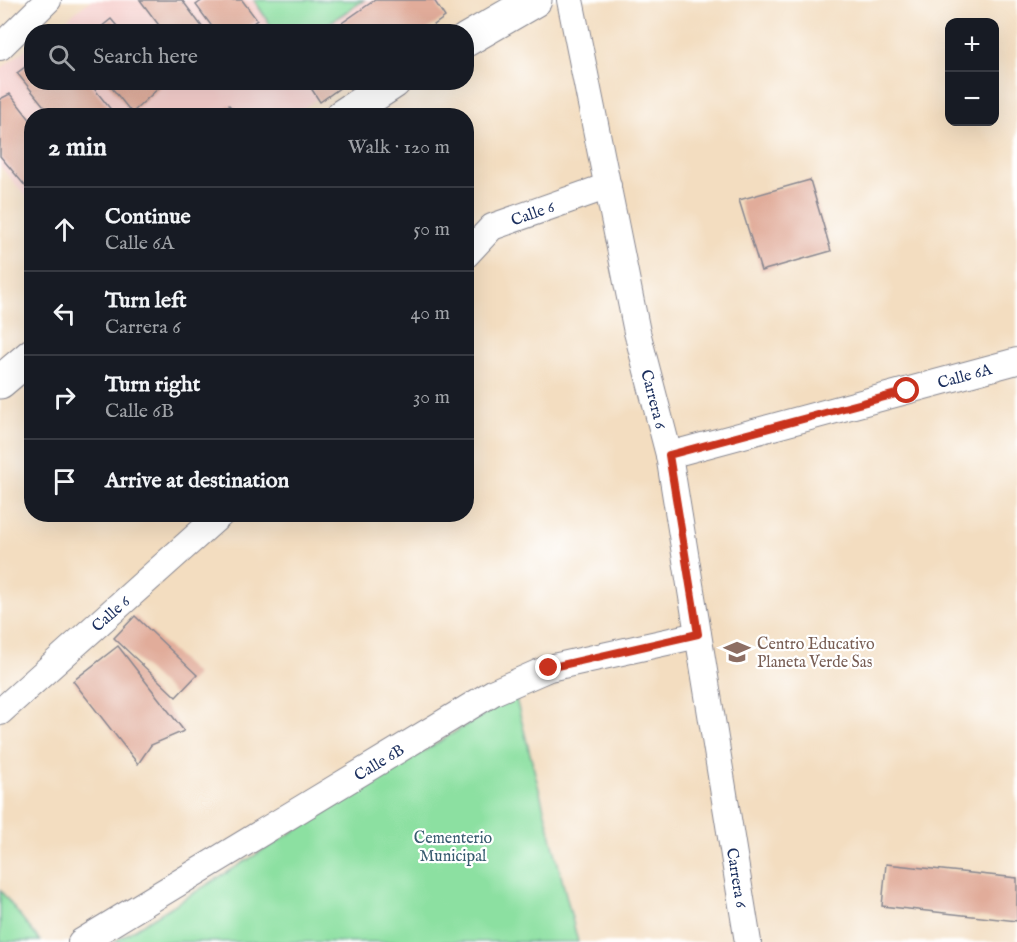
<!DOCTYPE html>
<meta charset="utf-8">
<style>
body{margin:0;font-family:"IM FELL English",serif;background:#20242c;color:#f1f3f6}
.controls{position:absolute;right:18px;top:18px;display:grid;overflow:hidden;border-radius:12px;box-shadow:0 6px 24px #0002}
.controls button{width:54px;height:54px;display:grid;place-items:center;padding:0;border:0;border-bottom:2px solid #363941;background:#171b24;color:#f1f3f6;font:30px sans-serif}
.stop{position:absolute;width:18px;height:18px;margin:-14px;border:4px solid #c8321e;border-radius:50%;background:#fff}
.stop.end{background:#c8321e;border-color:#fff;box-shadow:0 2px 6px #0008}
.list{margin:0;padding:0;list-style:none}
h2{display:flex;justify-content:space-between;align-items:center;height:78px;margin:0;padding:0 24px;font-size:26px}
h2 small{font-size:20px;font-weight:400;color:#9ea1a6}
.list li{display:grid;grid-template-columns:39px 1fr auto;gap:18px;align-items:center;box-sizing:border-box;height:84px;padding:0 24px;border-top:2px solid #363941}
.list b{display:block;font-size:22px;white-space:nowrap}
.list p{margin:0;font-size:20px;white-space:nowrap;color:#9ea1a6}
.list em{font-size:20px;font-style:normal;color:#9ea1a6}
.icon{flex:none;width:33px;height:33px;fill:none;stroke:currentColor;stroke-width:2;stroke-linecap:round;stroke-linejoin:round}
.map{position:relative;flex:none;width:1017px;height:942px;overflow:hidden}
.search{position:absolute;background:#171b24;box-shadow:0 6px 24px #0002;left:24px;top:24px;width:450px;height:66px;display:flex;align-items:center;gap:15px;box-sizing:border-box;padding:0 21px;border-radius:24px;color:#9ea1a6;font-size:22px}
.panel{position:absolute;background:#171b24;box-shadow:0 6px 24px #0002;left:24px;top:108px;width:450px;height:414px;border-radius:24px}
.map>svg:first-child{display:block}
.built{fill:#f7d0ce}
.green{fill:#8ce0a1;stroke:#548880;stroke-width:1.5}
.building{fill:#e1ac9a}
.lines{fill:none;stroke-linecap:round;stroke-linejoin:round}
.minor-casing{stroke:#87868f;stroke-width:28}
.primary-casing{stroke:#87868f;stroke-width:35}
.minor{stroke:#fff;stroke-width:26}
.primary{stroke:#fff;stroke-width:33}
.route{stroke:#c8321e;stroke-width:8}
.labels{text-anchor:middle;stroke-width:4.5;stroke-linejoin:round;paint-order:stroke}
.street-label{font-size:16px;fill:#1b2f5e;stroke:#fff}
.education-label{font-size:16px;fill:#785e54;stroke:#fff;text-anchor:start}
.park-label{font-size:16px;fill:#375b6f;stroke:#fff}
</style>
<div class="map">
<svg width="1017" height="942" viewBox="0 0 1017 942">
<rect width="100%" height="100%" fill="#fff"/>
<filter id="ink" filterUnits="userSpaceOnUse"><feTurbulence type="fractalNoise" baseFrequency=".0167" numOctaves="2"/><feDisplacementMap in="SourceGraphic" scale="12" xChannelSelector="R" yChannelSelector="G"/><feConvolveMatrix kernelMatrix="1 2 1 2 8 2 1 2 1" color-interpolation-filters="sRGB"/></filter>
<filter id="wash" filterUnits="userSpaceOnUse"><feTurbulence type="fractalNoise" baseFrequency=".008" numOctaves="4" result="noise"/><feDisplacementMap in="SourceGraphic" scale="24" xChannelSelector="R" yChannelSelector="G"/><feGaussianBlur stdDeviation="1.35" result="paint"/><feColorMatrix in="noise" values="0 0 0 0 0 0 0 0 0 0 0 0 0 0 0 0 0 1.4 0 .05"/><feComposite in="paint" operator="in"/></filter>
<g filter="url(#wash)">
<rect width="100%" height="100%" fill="#f3ddc0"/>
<g class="built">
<polygon points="91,0 449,0 407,31 50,32"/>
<polygon points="31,45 32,82 339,83 294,115 32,116 31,202 0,166 0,69"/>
</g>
<g class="green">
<polygon points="254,0 364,0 317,31 275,32"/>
<polygon points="515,695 578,942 114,942"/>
<polygon points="0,890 40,941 0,942"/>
</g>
<g id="blocks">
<g class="building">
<polygon points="140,0 182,0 206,32 164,32"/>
<polygon points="203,0 242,0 257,20 242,32 216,32 196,5"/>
<polygon points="375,0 434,0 445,17 424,32 329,32"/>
<polygon points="111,19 122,32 95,32"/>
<polygon points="32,62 32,82 89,82 116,116 52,116 17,73"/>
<polygon points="107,82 165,82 132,113"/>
<polygon points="307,82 348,82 320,102"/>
<polygon points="10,94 32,122 32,194 0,156 0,99"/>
<polygon points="229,105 239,116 217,116"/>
<polygon points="810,180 831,251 761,271 739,200"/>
<polygon points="135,616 197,675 176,697 114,638"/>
<polygon points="118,646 184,731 151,745 138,764 73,681"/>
<polygon points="886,864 1017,878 1017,921 882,906"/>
</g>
</g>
</g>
<g filter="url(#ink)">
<use href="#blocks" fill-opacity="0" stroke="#87868f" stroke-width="1.5"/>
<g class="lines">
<g class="minor-casing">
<g id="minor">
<path id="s1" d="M 570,0 L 637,332 L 669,455 L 748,942"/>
<polyline points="0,47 48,0"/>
<path id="s2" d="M 466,255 L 492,227 L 608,186"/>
<path id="s3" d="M 669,455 L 1017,361"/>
<path id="s4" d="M 0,712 L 221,514"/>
<path id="s5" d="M 81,942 L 494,692 L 549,668 L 698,635"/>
</g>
</g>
<g class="primary-casing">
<g id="primary">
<polyline points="466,40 535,0"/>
<polyline points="342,116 394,82"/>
<polyline points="0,382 32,355"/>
</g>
</g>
<use href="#minor" class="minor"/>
<use href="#primary" class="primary"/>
</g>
</g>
<g class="lines" filter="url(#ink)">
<polyline class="route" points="549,668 698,634 669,455 907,391"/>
</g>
<defs>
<g id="school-bare" transform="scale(2.07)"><path d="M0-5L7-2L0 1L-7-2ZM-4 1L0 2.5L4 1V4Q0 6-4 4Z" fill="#8d6e63" stroke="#fff" stroke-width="2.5" paint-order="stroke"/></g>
</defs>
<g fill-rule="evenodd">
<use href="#school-bare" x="737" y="652"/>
</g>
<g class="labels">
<g class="street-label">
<text dy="6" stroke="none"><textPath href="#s2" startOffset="81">Calle 6</textPath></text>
<text dy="6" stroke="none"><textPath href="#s3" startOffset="306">Calle 6A</textPath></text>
<text dy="6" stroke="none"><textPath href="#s1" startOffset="408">Carrera 6</textPath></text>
<text dy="6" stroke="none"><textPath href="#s4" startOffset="148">Calle 6</textPath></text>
<text dy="6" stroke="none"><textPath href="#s5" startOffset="348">Calle 6B</textPath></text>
<text dy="6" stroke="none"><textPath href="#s1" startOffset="894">Carrera 6</textPath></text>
</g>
<g class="education-label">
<text x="757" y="649">Centro Educativo<tspan x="757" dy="18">Planeta Verde Sas</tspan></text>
</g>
<g class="park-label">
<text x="453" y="843">Cementerio<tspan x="453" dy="18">Municipal</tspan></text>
</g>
</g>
</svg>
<div class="controls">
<button>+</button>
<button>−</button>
</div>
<div class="stop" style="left:907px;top:391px"></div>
<div class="stop end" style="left:549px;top:668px"></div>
<div class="search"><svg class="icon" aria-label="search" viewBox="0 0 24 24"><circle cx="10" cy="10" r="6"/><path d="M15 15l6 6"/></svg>Search here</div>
<section class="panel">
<h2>2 min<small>Walk · 120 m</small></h2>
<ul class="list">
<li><svg class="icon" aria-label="ahead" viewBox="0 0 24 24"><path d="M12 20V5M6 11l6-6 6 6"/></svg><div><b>Continue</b><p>Calle 6A</p></div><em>50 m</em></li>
<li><svg class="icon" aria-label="left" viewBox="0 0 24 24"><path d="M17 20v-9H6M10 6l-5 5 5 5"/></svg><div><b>Turn left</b><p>Carrera 6</p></div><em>40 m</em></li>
<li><svg class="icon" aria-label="right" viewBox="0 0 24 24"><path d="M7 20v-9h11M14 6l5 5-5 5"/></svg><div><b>Turn right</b><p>Calle 6B</p></div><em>30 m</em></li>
<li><svg class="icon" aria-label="arrive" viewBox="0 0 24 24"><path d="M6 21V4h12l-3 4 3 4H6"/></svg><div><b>Arrive at destination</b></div></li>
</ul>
</section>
</div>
